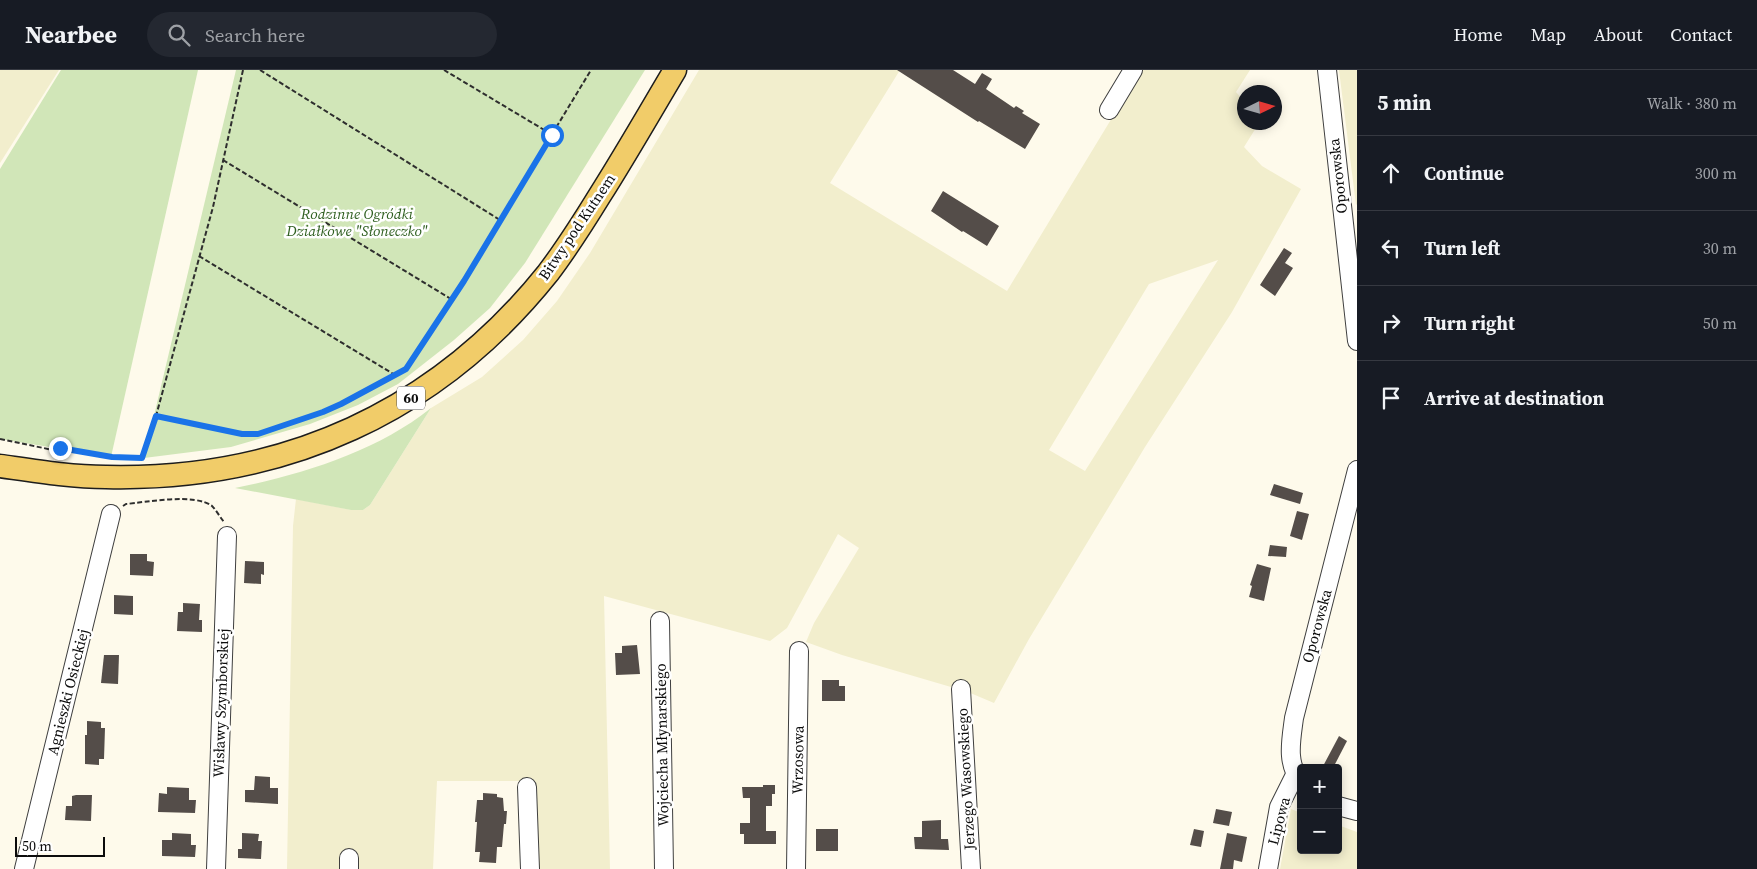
<!DOCTYPE html>
<meta charset="utf-8">
<style>
body{margin:0;font-family:"Source Serif 4",serif;background:#242831;color:#f1f3f6}
.controls{position:absolute;right:15px;bottom:15px;display:grid;overflow:hidden;border-radius:5px;box-shadow:0 2px 12px #0003}
.controls button{width:45px;height:45px;display:grid;place-items:center;padding:0;border:0;border-bottom:1px solid #363941;background:#171b24;color:#f1f3f6;font:25px sans-serif}
.compass{position:absolute;left:1237px;top:15px;width:45px;height:45px;border-radius:50%;background:#171b24;box-shadow:0 2px 12px #0003;rotate:85deg}
.scale{position:absolute;left:15px;bottom:12px;width:90px;box-sizing:border-box;padding-left:5px;border:2px solid #0c0c0c;border-top:0;font-size:14px;line-height:18px;white-space:nowrap;color:#0c0c0c;-webkit-text-stroke:4px #fff;paint-order:stroke}
.stop{position:absolute;width:15px;height:15px;margin:-11px;border:4px solid #1a73e8;border-radius:50%;background:#fff}
.stop.end{background:#1a73e8;border-color:#fff;box-shadow:0 1px 5px #0008}
.list{margin:0;padding:0;list-style:none}
h2{display:flex;justify-content:space-between;align-items:center;height:65px;margin:0;padding:0 20px;font-size:21px}
h2 small{font-size:16px;font-weight:400;color:#9ea1a6}
.list li{display:grid;grid-template-columns:32px 1fr auto;gap:15px;align-items:center;box-sizing:border-box;height:75px;padding:0 20px;border-top:1px solid #363941}
.list b{display:block;font-size:19px;white-space:nowrap}
.list em{font-size:16px;font-style:normal;color:#9ea1a6}
.icon{flex:none;width:28px;height:28px;fill:none;stroke:currentColor;stroke-width:2;stroke-linecap:round;stroke-linejoin:round}
.map{position:relative;flex:none;width:1357px;height:799px;overflow:hidden}
header{display:flex;align-items:center;gap:30px;box-sizing:border-box;height:70px;padding:0 25px;background:#171b24;border-bottom:1px solid #363941}
header strong{font-size:24px}
nav{display:flex;gap:28px;margin-inline-start:auto;font-size:18px}
.search{width:350px;height:45px;background:#242831;display:flex;align-items:center;gap:12px;box-sizing:border-box;padding:0 18px;border-radius:28px;color:#9ea1a6;font-size:19px}
main{display:flex}
aside{flex:1;background:#171b24}
.map>svg:first-child{display:block}
.farmland{fill:#f2eecd;fill-rule:evenodd}
.green{fill:#d1e6b8}
.building{fill:#544d49}
.lines{fill:none;stroke-linecap:round;stroke-linejoin:round}
.minor-casing{stroke:#3f3f3f;stroke-width:20}
.major-casing{stroke:#1d1d1d;stroke-width:25}
.path{stroke:#2e2e2e;stroke-width:2;stroke-dasharray:5 2.5;stroke-linecap:butt}
.minor{stroke:#fff;stroke-width:18}
.major{stroke:#f1cc69;stroke-width:22}
.route{stroke:#1a73e8;stroke-width:6}
.labels{text-anchor:middle;stroke-width:5;stroke-linejoin:round;paint-order:stroke}
.shield{fill:#fff;stroke:#555;stroke-width:1}
.shield-label{font-size:14px;font-weight:bold;fill:#0c0c0c}
.street-label{font-size:15px;fill:#0c0c0c;stroke:#fff}
.park-label{font-size:15px;font-style:italic;fill:#2f5f20;stroke:#fff}
</style>
<header>
<strong>Nearbee</strong>
<div class="search"><svg class="icon" aria-label="search" viewBox="0 0 24 24"><circle cx="10" cy="10" r="6"/><path d="M15 15l6 6"/></svg>Search here</div>
<nav><a>Home</a><a>Map</a><a>About</a><a>Contact</a></nav>
</header>
<main>
<div class="map">
<svg width="1357" height="799" viewBox="0 0 1357 799">
<rect width="100%" height="100%" fill="#fefaeb"/>
<g class="farmland">
<polygon points="0,0 59,0 0,93"/>
<path d="M 699,0 L 900,0 L 830,113 L 1007,221 L 1141,0 L 1250,0 L 1236,22 L 1244,31 L 1244,52 L 1259,53 L 1244,77 L 1262,96 L 1301,119 L 1232,242 L 1145,377 L 1029,569 L 994,633 L 968,622 L 842,585 L 806,572 L 814,553 L 859,478 L 838,464 L 787,558 L 770,571 L 604,526 L 610,799 L 535,799 L 531,711 L 437,711 L 433,799 L 287,799 L 293,456 L 296,429 L 352,440 L 363,440 L 370,435 L 431,338 L 482,307 L 502,289 L 523,270 L 557,231 L 590,183 ZM 1218,190 L 1085,401 L 1049,380 L 1149,214 Z"/>
<polygon points="1339,0 1357,0 1357,134 1356,135"/>
<polygon points="1291,739 1301,743 1301,780 1338,780 1338,755 1357,762 1357,799 1280,799"/>
</g>
<g class="green">
<polygon points="61,0 198,0 111,387 0,369 0,99"/>
<polygon points="236,0 645,0 525,193 490,238 454,270 398,314 358,335 310,354 231,377 144,388"/>
<path d="M 431,338 L 370,435 L 363,440 L 351,440 L 235,418 C 303,404 376,382 431,338 Z"/>
</g>
<g class="building">
<polygon points="897,0 953,0 975,14 982,3 992,9 986,19 1014,38 1016,36 1024,41 1022,43 1040,54 1025,79 979,51 978,52"/>
<polygon points="943,121 999,156 987,176 963,161 962,162 931,141"/>
<polygon points="1284,178 1292,183 1285,193 1293,198 1275,226 1260,215"/>
<polygon points="1274,414 1303,423 1300,434 1270,425"/>
<polygon points="1297,441 1309,444 1302,470 1290,466"/>
<polygon points="1270,475 1287,477 1286,487 1268,486"/>
<polygon points="130,484 147,484 147,491 154,492 153,506 130,505"/>
<polygon points="245,491 264,492 264,505 261,504 261,514 244,513"/>
<polygon points="1257,494 1271,498 1264,531 1249,527 1252,516 1250,515"/>
<polygon points="114,525 133,526 133,545 114,544"/>
<polygon points="183,533 200,534 199,550 202,550 202,562 177,561 178,542 183,542"/>
<polygon points="637,575 640,604 616,605 615,583 622,583 622,576"/>
<polygon points="104,585 119,585 118,614 101,613"/>
<polygon points="822,610 839,610 839,616 845,616 845,631 822,631"/>
<polygon points="87,651 101,652 101,658 105,658 104,689 99,689 99,695 85,694 85,665 87,665"/>
<polygon points="1339,666 1347,671 1333,698 1322,698"/>
<polygon points="255,706 270,707 270,718 278,718 278,734 245,732 245,720 254,720"/>
<polygon points="763,715 775,715 775,724 772,724 772,736 766,736 766,761 776,761 776,774 744,774 744,764 740,764 740,753 750,753 750,728 743,728 742,717 763,717"/>
<polygon points="167,717 189,718 189,730 196,730 195,743 158,742 159,723 167,724"/>
<polygon points="483,723 497,724 497,727 503,728 504,741 507,741 506,754 504,754 502,777 497,777 496,793 479,792 480,782 475,782 477,752 475,752 477,730 483,730"/>
<polygon points="76,725 92,725 91,751 65,750 66,736 72,736 72,726"/>
<polygon points="1216,739 1232,742 1229,756 1213,753"/>
<polygon points="941,750 941,769 948,769 949,780 915,779 914,767 922,767 922,751"/>
<rect x="816" y="759" width="22" height="22"/>
<polygon points="1194,759 1204,761 1201,777 1190,775"/>
<polygon points="172,763 191,764 191,775 196,775 195,787 162,786 162,770 172,770"/>
<polygon points="242,763 259,764 258,771 262,771 261,789 238,788 238,779 242,779"/>
<polygon points="1227,763 1247,767 1242,792 1234,790 1233,799 1220,799"/>
</g>
<g class="lines">
<g class="minor-casing">
<g id="minor">
<polyline points="1327,0 1357,271"/>
<polyline points="1109,40 1133,0"/>
<polyline points="660,551 664,799"/>
<polyline points="961,619 971,799"/>
<path d="M 1301,712 C 1286,693 1291,671 1294,648 L 1357,400"/>
<polyline points="527,717 530,799"/>
<polyline points="1338,736 1357,741"/>
<polyline points="24,799 111,444"/>
<polyline points="216,799 227,466"/>
<polyline points="349,799 349,788"/>
<polyline points="796,799 799,581"/>
<polyline points="1268,799 1279,737 1295,705"/>
</g>
</g>
<g class="major-casing">
<path id="major" d="M 0,396 C 35,401 71,407 106,407 C 284,411 437,342 548,203 C 567,178 584,151 600,125 C 626,84 650,42 675,0"/>
</g>
<g class="path">
<polyline points="243,0 213,137 156,346 242,364 258,364 323,342 341,334 406,299 463,211 591,0"/>
<polyline points="260,0 500,150"/>
<polyline points="444,0 551,64"/>
<polyline points="223,90 451,229"/>
<polyline points="199,186 395,305"/>
<polyline points="0,369 53,380 59,378 110,387 133,388"/>
<polyline points="140,388 142,388 156,346"/>
<path d="M 123,436 L 126,434 C 147,432 195,423 212,436 C 216,440 220,447 224,452"/>
</g>
<use href="#minor" class="minor"/>
<use href="#major" class="major"/>
</g>
<g class="lines">
<polyline class="route" points="60,378 112,387 142,388 156,346 242,364 258,364 323,342 341,334 406,299 464,211 552,65"/>
</g>
<g class="labels">
<rect class="shield" x="397" y="316.5" width="28" height="23" rx="4"/>
<g class="shield-label">
<text x="411" y="333">60</text>
</g>
<g class="street-label">
<text transform="translate(1338 106) rotate(-96)" y="5">Oporowska</text>
<text transform="translate(577 157) rotate(-56)" y="5">Bitwy pod Kutnem</text>
<text transform="translate(1317 556) rotate(-75)" y="5">Oporowska</text>
<text transform="translate(68 622) rotate(-76)" y="5">Agnieszki Osieckiej</text>
<text transform="translate(221 633) rotate(-88)" y="5">Wisławy Szymborskiej</text>
<text transform="translate(662 675) rotate(-91)" y="5">Wojciecha Młynarskiego</text>
<text transform="translate(798 690) rotate(-89)" y="5">Wrzosowa</text>
<text transform="translate(966 709) rotate(-93)" y="5">Jerzego Wasowskiego</text>
<text transform="translate(1279 751) rotate(-75)" y="5">Lipowa</text>
</g>
<g class="park-label">
<text x="357" y="149">Rodzinne Ogródki<tspan x="357" dy="17">Działkowe "Słoneczko"</tspan></text>
</g>
</g>
</svg>
<div class="controls">
<button>+</button>
<button>−</button>
</div>
<svg class="compass" viewBox="-18 -18 36 36"><path d="M0-13l5 13h-10z" fill="#e53935"/><path d="M0 13l5-13h-10z" fill="#9ea1a6"/></svg>
<div class="scale">50 m</div>
<div class="stop" style="left:552px;top:65px"></div>
<div class="stop end" style="left:60px;top:378px"></div>
</div>
<aside>
<h2>5 min<small>Walk · 380 m</small></h2>
<ul class="list">
<li><svg class="icon" aria-label="ahead" viewBox="0 0 24 24"><path d="M12 20V5M6 11l6-6 6 6"/></svg><div><b>Continue</b></div><em>300 m</em></li>
<li><svg class="icon" aria-label="left" viewBox="0 0 24 24"><path d="M17 20v-9H6M10 6l-5 5 5 5"/></svg><div><b>Turn left</b></div><em>30 m</em></li>
<li><svg class="icon" aria-label="right" viewBox="0 0 24 24"><path d="M7 20v-9h11M14 6l5 5-5 5"/></svg><div><b>Turn right</b></div><em>50 m</em></li>
<li><svg class="icon" aria-label="arrive" viewBox="0 0 24 24"><path d="M6 21V4h12l-3 4 3 4H6"/></svg><div><b>Arrive at destination</b></div></li>
</ul>
</aside>
</main>
